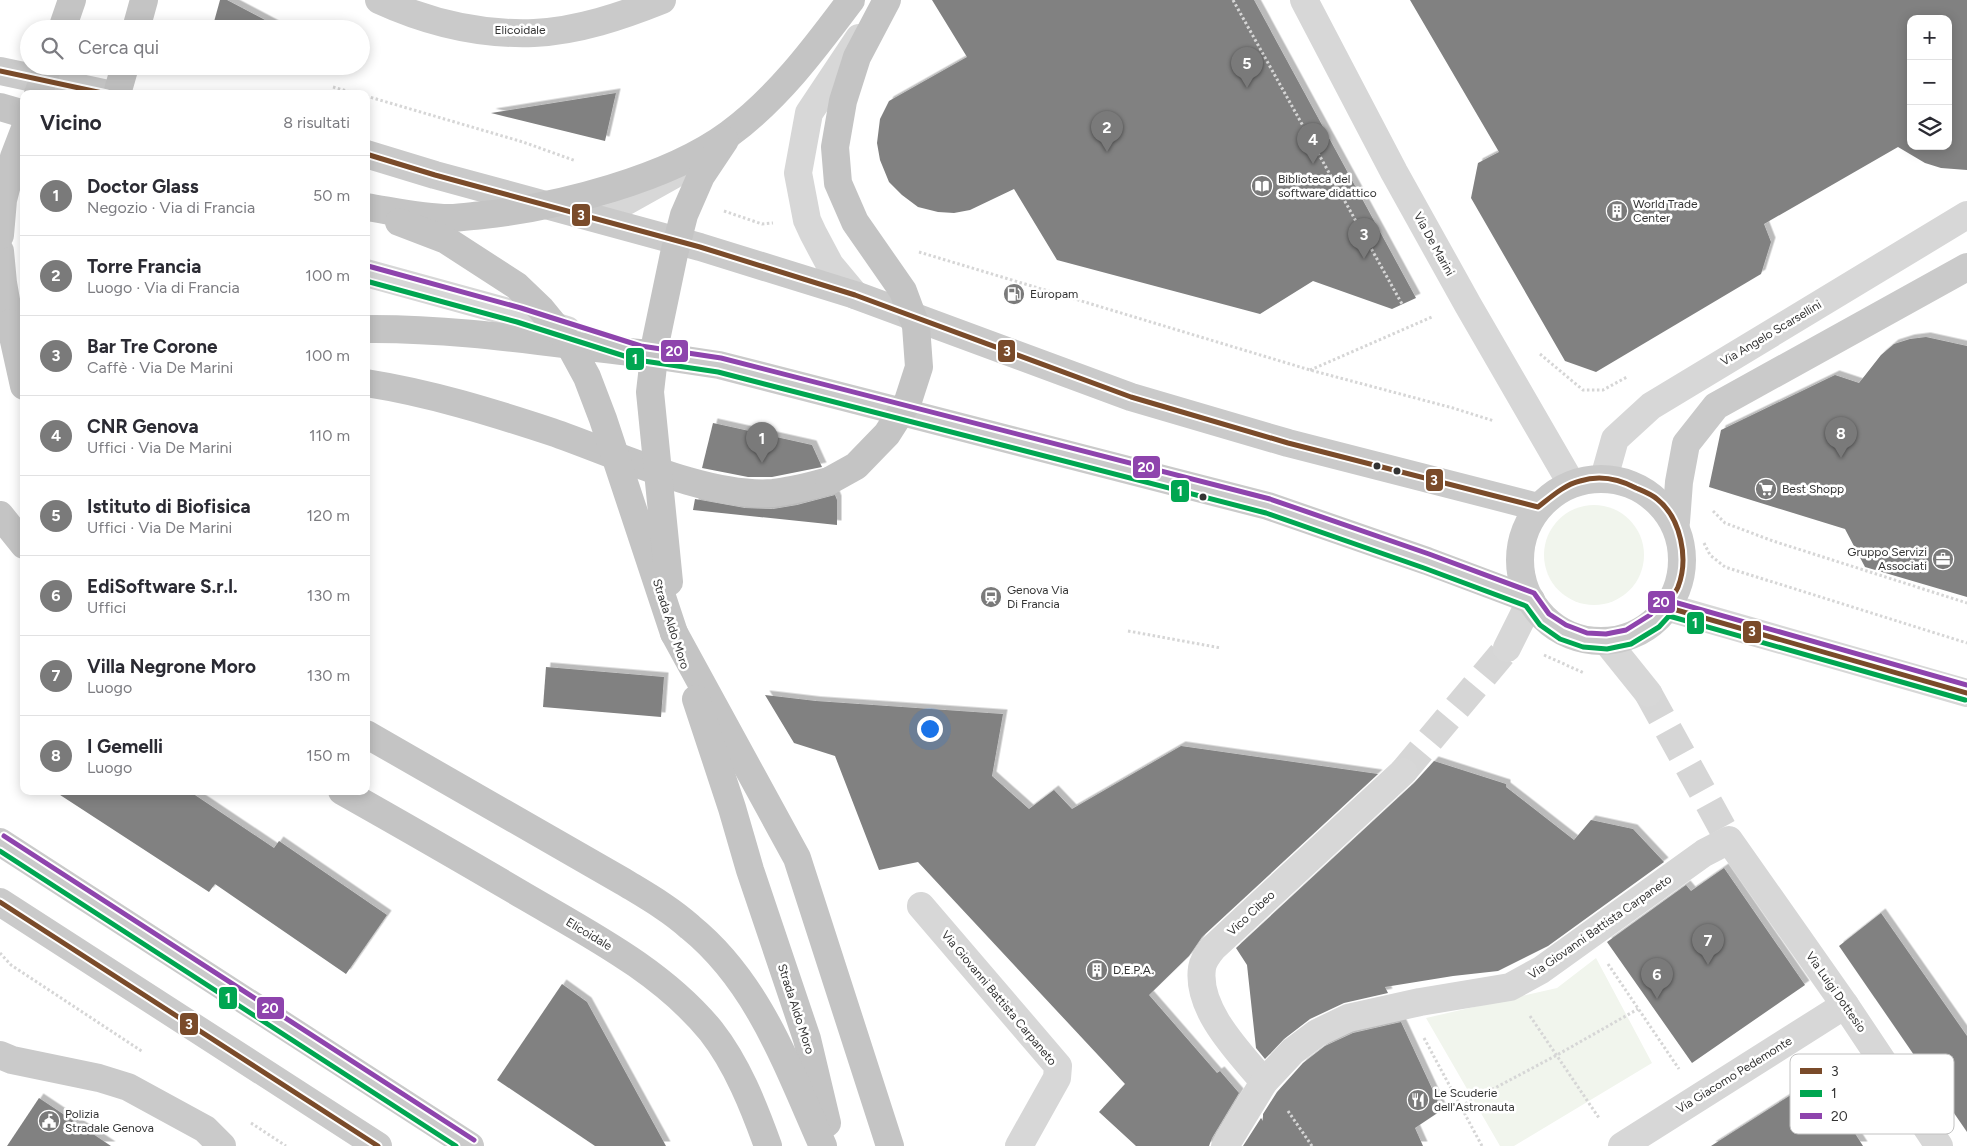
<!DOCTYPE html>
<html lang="it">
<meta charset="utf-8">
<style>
body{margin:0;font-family:Figtree,sans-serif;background:#f7f7f7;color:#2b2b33}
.controls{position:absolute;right:15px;top:15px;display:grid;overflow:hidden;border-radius:10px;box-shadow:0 2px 12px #0003}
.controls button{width:45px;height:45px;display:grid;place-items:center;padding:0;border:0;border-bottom:1px solid #e1e1e2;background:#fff;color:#2b2b33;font:25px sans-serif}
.you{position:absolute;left:929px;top:728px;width:18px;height:18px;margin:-12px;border:4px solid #fff;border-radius:50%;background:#1a73e8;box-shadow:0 0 0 8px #1a73e833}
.badge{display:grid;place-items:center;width:32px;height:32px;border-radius:50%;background:#7a7a7a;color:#fff;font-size:16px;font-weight:700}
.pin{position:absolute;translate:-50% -41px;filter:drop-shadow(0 1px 2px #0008)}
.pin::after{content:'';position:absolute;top:26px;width:18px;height:15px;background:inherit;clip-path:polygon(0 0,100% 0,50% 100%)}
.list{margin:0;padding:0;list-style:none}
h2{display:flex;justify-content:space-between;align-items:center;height:65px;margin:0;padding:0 20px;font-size:21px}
h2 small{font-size:16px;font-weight:400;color:#7c7c81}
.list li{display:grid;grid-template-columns:32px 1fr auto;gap:15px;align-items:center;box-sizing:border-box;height:80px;padding:0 20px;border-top:1px solid #e1e1e2}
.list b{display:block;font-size:19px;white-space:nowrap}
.list p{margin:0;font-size:16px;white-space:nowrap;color:#7c7c81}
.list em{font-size:16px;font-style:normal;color:#7c7c81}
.icon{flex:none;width:28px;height:28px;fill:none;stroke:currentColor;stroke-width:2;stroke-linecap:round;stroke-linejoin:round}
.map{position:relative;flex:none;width:1967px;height:1146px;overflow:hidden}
.search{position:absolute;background:#fff;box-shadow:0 2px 12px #0003;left:20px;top:20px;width:350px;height:55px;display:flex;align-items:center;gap:12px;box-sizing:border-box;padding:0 18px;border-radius:28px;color:#7c7c81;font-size:19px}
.panel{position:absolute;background:#fff;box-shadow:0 2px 12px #0003;left:20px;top:90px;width:350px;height:705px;border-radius:10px}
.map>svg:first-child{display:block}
.green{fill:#f1f5ed}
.building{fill:#818181;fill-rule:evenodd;filter:url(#shadow)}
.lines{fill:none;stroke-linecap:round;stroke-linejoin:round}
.minor-tunnel{stroke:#d6d6d6;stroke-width:28;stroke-dasharray:28 14;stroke-linecap:butt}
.path{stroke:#d6d6d6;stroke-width:3;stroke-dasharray:2.5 2.5;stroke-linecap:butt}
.minor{stroke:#d7d7d7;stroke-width:28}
.major{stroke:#cacaca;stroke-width:28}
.highway{stroke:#c4c4c4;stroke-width:28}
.highway-bridge{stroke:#c4c4c4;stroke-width:28}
.bus-1-casing{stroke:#fff;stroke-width:9}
.bus-2-casing{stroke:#fff;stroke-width:9}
.bus-3-casing{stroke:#fff;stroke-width:9}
.bus-1{stroke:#7a4b2a;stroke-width:5}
.bus-2{stroke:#00a651;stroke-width:5}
.bus-3{stroke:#8e44ad;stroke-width:5}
.bus-dot{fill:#333;stroke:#fff;stroke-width:2}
.labels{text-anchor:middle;stroke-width:5;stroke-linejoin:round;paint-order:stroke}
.street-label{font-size:12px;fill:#333;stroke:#fff}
.poi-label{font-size:12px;fill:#333;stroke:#fff;text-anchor:start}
.key{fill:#fff;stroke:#c2c2c2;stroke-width:1}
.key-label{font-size:14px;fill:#333}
.line-badge{stroke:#fff;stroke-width:2}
.badge-label{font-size:14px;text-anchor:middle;font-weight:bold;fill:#fff}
</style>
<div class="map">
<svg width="1967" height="1146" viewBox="0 0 1967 1146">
<defs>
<filter id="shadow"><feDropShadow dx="4.5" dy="-4.5" stdDeviation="0" flood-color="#0004"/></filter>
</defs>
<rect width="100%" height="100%" fill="#fff"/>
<g class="green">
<circle cx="1594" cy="555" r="50"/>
<polygon points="1596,958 1652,1063 1514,1146 1500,1146 1426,1018 1557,988"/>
</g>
<g class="building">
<polygon points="220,0 227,0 282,29 212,29"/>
<polygon points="932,0 1254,0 1416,298 1392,309 1313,281 1260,314 1057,260 1014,189 970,210 954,213 938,212 918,207 902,195 889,182 880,160 877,143 880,119 889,101 967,57"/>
<path d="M 1410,0 L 1967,0 L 1967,170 L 1941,168 L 1925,163 L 1898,147 L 1764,224 L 1771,242 L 1761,274 L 1596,372 L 1565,361 L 1471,198 L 1478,163 L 1499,152 ZM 1911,19 L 1948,19 L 1948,146 L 1911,146 Z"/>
<polygon points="616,93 605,141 491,113"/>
<polygon points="1926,337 1967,346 1967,597 1865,567 1845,529 1709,487 1721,430 1835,375 1859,383 1881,355 1894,344 1910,339"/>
<polygon points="713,423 812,445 822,467 772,477 748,477 702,468"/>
<polygon points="835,495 837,500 837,525 693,510 695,499 745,508 773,509 797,505"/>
<polygon points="546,667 664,677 661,717 543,707"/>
<polygon points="765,695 816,701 1003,714 992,776 1029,809 1054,790 1072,809 1181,746 1378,774 1202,937 1189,956 1149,995 1217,1073 1220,1071 1239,1093 1212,1138 1209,1146 1136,1146 1099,1112 1125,1084 918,862 879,870 835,756 794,743"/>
<polygon points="1434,761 1506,784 1506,787 1574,840 1591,820 1633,829 1664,862 1548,946 1498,971 1453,976 1385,987 1388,993 1344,1003 1310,1019 1284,1039 1265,1059 1256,1048 1247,965 1236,948 1414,783"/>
<polygon points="54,791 189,791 274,848 279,841 387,915 346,974 215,884 209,892"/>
<polygon points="1724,868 1805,985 1692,1063 1607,942 1686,885 1691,891"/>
<polygon points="1881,913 1967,1036 1967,1132 1839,946"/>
<polygon points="562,984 587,1002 666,1146 595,1146 497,1080"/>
<polygon points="1401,1022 1442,1110 1415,1128 1423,1146 1243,1146 1261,1118 1263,1121 1263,1114 1277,1092 1303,1063 1325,1046 1353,1033"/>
<polygon points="1819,1077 1863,1146 1711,1146"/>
<polygon points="39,1098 111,1146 7,1146"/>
</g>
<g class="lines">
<g class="minor-tunnel">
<polyline points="1648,693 1729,840"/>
<polyline points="1403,772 1507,648"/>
</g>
<g class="path">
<polyline points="1233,0 1402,304"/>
<polyline points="333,87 357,94"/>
<polyline points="366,96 523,142 576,161"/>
<polyline points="724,211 762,224 773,223"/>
<polyline points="919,252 1310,370 1453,408 1494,421"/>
<polyline points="1540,354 1583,390 1603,390 1627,377"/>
<polyline points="1310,370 1432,317"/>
<polyline points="1713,511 1725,523 1773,541 1967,603"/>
<polyline points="1704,543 1710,555 1725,567 1967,643"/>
<polyline points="1128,631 1221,648"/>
<polyline points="1544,655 1584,673"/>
<polyline points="0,953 11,965 143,1052"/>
<polyline points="1608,964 1679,1069"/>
<polyline points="1530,1016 1599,1118"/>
<polyline points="1424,1038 1482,1146"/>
<polyline points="1461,1106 1557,1055 1638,1009"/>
<polyline points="1288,1111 1312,1146"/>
<polyline points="251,1123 286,1146"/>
</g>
<g class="minor">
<polyline points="1304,0 1394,172 1468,305 1571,483"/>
<polyline points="596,218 673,175"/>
<polyline points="366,273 519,315 567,330"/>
<polyline points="855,295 830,265 813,233 807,220 798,173 809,113 859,38"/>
<polyline points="1604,478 1615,439 1651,406 1967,215"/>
<polyline points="1666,607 1967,693"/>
<polyline points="1607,642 1648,693"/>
<polyline points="1507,648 1531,600"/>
<polyline points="921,906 1058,1066 1057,1078 1019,1146"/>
<path d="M 1264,1082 C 1240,1053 1196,1010 1202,968 C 1203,961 1208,954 1213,948 L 1403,772"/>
<polyline points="1225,1146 1264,1082 1293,1051 1317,1033 1348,1018 1420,1002 1510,987 1541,970 1704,853 1729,840 1845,1005 1939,1146"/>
<polyline points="1622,1146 1845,1005"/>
</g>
<g class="major">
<path d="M 379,0 C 427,22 480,35 534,33 C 578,31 622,16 662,0"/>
<polyline points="0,71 108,94"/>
<polyline points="366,154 435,175 700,247 855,295 1131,397 1288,443 1538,507"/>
<polyline points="639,353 719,365 1268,506 1427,561 1531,600"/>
<circle cx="1601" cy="560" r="81"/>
<polyline points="1676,522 1679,482 1686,444 1716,406 1967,267"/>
<polyline points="0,842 470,1146"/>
<polyline points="0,902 378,1146"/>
<polyline points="0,1055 12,1060 99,1078 128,1087 205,1129 222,1146"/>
</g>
<g class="highway">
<polyline points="62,29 72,0"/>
<polyline points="136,29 144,0"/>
<polyline points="117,94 125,66"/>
<polyline points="0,107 24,114"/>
<polyline points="0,251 3,283 10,323"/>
<path d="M 366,329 C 457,328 548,343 639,353"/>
<path d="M 366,383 C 430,393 491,412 552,432 C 616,454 706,498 773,493 C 793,491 810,486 829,481"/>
<polyline points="0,515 24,545"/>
<polyline points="674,633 797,858 890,1146"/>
<polyline points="696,699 732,808 750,870 807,1039 827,1123"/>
<path d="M 366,734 L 624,882 C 647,896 670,909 690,927 C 759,983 788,1068 823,1146"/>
<path d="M 342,791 C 404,826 465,861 526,897 C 591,935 663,972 711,1031 C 737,1064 754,1107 768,1146"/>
</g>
<g class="highway-bridge">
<polyline points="38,94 48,66"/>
<path d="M 366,207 C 392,211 423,218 449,218 C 460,218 472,216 483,215 C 558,207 668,179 729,134 C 778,98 815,48 851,0"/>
<polyline points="399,222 446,240 517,286 541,309 568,342 587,377 603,419 674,633"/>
<polyline points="0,235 3,200 14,157 24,131"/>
<polyline points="10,323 24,386"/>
<polyline points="829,481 856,466 887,434 908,401 919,367 916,326 903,291 855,222 838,183 835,147 843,101 857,57 887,0"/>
<polyline points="669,582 650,392 656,340 674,254 684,215 701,176 725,140"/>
</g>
<g class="bus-1-casing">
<g id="bus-1">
<polyline points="0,71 107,94"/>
<path d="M 366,154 L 435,175 L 700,247 L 855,295 L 1131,397 L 1288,443 L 1538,507 C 1551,497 1564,485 1580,481 C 1599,475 1619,479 1636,488 C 1643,491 1651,494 1657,499 C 1681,518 1689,559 1678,587 C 1675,594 1670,600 1666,607 L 1967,693"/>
<polyline points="0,902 378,1146"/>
</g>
</g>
<g class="bus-2-casing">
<g id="bus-2">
<polyline points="366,281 517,322 637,360 718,372 1266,513 1424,568 1526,606 1540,625 1560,639 1583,647 1607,649 1631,644 1659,627 1669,616 1965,700"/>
<polyline points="0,851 456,1146"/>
</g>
</g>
<g class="bus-3-casing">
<g id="bus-3">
<polyline points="368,266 521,308 641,346 721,358 1270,499 1429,554 1534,593 1549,614 1566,625 1587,633 1606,634 1626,630 1650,615 1662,601 1667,600 1967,685"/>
<polyline points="4,836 474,1140"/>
</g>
</g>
<use href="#bus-1" class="bus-1"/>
<use href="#bus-2" class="bus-2"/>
<use href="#bus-3" class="bus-3"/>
</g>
<defs>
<g id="library-disc" transform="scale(1.125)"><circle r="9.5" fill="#7a7a7a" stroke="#fff"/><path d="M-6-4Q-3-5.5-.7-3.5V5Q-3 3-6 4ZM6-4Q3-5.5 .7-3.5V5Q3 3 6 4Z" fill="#fff"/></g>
<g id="building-disc" transform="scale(1.125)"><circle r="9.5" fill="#7a7a7a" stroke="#fff"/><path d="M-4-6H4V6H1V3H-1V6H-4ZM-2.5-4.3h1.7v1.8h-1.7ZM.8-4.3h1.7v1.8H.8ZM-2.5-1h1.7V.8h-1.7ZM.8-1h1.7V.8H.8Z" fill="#fff"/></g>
<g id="fuel-disc" transform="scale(1.125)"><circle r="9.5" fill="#7a7a7a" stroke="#fff"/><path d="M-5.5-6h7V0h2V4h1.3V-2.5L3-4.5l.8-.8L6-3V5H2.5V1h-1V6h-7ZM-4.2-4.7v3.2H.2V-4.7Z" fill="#fff"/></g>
<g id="supermarket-disc" transform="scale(1.125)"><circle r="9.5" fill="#7a7a7a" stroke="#fff"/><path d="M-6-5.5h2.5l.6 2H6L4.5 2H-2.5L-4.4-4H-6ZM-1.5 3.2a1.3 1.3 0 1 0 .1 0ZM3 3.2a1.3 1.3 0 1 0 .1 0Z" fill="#fff"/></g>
<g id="office-disc" transform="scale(1.125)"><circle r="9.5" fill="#7a7a7a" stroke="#fff"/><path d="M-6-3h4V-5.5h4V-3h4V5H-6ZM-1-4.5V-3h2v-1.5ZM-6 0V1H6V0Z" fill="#fff"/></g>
<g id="station-disc" transform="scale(1.125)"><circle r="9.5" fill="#7a7a7a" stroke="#fff"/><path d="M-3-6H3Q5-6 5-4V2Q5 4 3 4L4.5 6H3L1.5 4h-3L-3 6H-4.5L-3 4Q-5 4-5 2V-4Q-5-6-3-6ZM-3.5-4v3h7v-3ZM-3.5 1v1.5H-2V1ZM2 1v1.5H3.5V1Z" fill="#fff"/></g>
<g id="restaurant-disc" transform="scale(1.125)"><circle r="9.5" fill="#7a7a7a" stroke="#fff"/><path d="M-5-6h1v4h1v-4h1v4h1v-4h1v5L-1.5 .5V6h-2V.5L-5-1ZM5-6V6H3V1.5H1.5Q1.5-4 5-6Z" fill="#fff"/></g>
<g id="civic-disc" transform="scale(1.125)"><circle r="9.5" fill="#7a7a7a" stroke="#fff"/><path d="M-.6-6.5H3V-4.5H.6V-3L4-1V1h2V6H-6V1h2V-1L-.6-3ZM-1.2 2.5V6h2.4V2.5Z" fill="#fff"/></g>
</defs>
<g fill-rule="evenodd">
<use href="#library-disc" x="1262" y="186"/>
<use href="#building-disc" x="1617" y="211"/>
<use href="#fuel-disc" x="1014" y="294"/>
<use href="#supermarket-disc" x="1766" y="489"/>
<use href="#office-disc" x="1943" y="559"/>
<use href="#station-disc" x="991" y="597"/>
<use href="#building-disc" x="1097" y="970"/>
<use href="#restaurant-disc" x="1418" y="1100"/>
<use href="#civic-disc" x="49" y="1121"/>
</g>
<g class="bus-dot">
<circle cx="1377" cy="466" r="4.5"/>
<circle cx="1397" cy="471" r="4.5"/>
<circle cx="1203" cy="497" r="4.5"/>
</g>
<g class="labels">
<g class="street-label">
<text x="520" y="34">Elicoidale</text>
<text transform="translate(1434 244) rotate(61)" y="4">Via De Marini</text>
<text transform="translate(1771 333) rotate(-31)" y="4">Via Angelo Scarsellini</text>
<text transform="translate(671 624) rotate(72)" y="4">Strada Aldo Moro</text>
<text transform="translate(1251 913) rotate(-43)" y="4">Vico Cibeo</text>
<text transform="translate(1600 927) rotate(-35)" y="4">Via Giovanni Battista Carpaneto</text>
<text transform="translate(589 934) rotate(31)" y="4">Elicoidale</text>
<text transform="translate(1836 992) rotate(55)" y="4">Via Luigi Dottesio</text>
<text transform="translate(999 998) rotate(50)" y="4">Via Giovanni Battista Carpaneto</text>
<text transform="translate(796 1009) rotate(72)" y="4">Strada Aldo Moro</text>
<text transform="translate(1734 1075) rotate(-32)" y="4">Via Giacomo Pedemonte</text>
</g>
<g class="poi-label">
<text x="1278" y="183">Biblioteca del<tspan x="1278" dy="14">software didattico</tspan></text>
<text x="1633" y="208">World Trade<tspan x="1633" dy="14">Center</tspan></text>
<text x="1030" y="298">Europam</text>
<text x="1782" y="493">Best Shopp</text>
<text x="1927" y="556" text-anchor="end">Gruppo Servizi<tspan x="1927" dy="14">Associati</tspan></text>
<text x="1007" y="594">Genova Via<tspan x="1007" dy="14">Di Francia</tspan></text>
<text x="1113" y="974">D.E.P.A.</text>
<text x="1434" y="1097">Le Scuderie<tspan x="1434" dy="14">dell'Astronauta</tspan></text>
<text x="65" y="1118">Polizia<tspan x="65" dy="14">Stradale Genova</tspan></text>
</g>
</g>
<rect x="1790" y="1054" width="164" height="80" rx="8" class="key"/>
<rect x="1800" y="1068" width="22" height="6" fill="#7a4b2a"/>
<rect x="1800" y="1090" width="22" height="7" fill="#00a651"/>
<rect x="1800" y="1113" width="22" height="6" fill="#8e44ad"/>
<g class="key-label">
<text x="1831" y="1076">3</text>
<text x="1831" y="1098">1</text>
<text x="1831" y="1121">20</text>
</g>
<g class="line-badge">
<rect x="571" y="203" width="20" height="24" rx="5" fill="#7a4b2a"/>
<rect x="660" y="339" width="29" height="24" rx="5" fill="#8e44ad"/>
<rect x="997" y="339" width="19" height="24" rx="5" fill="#7a4b2a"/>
<rect x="625" y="347" width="20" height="24" rx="5" fill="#00a651"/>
<rect x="1132" y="455" width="29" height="24" rx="5" fill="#8e44ad"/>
<rect x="1425" y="468" width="19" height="24" rx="5" fill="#7a4b2a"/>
<rect x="1170" y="479" width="20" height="24" rx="5" fill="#00a651"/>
<rect x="1647" y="590" width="29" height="24" rx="5" fill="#8e44ad"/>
<rect x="1686" y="611" width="19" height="24" rx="5" fill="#00a651"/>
<rect x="1742" y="620" width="20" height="24" rx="5" fill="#7a4b2a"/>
<rect x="218" y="986" width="20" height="24" rx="5" fill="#00a651"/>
<rect x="256" y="996" width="29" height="24" rx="5" fill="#8e44ad"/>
<rect x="179" y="1012" width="20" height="24" rx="5" fill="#7a4b2a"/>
</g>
<g class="badge-label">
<text x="581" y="220">3</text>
<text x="674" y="356">20</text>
<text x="1007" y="356">3</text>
<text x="635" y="364">1</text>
<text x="1146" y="472">20</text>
<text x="1434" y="485">3</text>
<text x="1180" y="496">1</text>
<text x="1661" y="607">20</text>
<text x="1695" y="628">1</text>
<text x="1752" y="636">3</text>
<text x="228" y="1003">1</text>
<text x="270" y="1013">20</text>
<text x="189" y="1029">3</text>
</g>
</svg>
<div class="controls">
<button>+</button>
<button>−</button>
<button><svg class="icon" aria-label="layers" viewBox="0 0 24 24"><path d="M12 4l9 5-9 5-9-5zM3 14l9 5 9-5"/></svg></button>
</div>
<div class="you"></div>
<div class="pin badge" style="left:762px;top:463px">1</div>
<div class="pin badge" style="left:1107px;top:152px">2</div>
<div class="pin badge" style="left:1364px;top:259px">3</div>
<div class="pin badge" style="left:1313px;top:164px">4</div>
<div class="pin badge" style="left:1247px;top:88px">5</div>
<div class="pin badge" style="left:1657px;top:999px">6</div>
<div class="pin badge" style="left:1708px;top:965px">7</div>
<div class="pin badge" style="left:1841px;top:458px">8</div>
<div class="search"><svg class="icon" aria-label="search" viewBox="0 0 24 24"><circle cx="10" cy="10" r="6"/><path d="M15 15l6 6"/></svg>Cerca qui</div>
<section class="panel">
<h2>Vicino<small>8 risultati</small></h2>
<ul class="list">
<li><span class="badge">1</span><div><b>Doctor Glass</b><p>Negozio · Via di Francia</p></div><em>50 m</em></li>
<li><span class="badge">2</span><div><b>Torre Francia</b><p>Luogo · Via di Francia</p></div><em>100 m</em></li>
<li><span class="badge">3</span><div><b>Bar Tre Corone</b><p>Caffè · Via De Marini</p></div><em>100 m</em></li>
<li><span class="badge">4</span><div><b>CNR Genova</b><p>Uffici · Via De Marini</p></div><em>110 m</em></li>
<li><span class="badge">5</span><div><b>Istituto di Biofisica</b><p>Uffici · Via De Marini</p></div><em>120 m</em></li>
<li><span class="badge">6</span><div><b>EdiSoftware S.r.l.</b><p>Uffici</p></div><em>130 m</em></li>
<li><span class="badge">7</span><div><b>Villa Negrone Moro</b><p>Luogo</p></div><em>130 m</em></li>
<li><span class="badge">8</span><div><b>I Gemelli</b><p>Luogo</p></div><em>150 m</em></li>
</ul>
</section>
</div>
